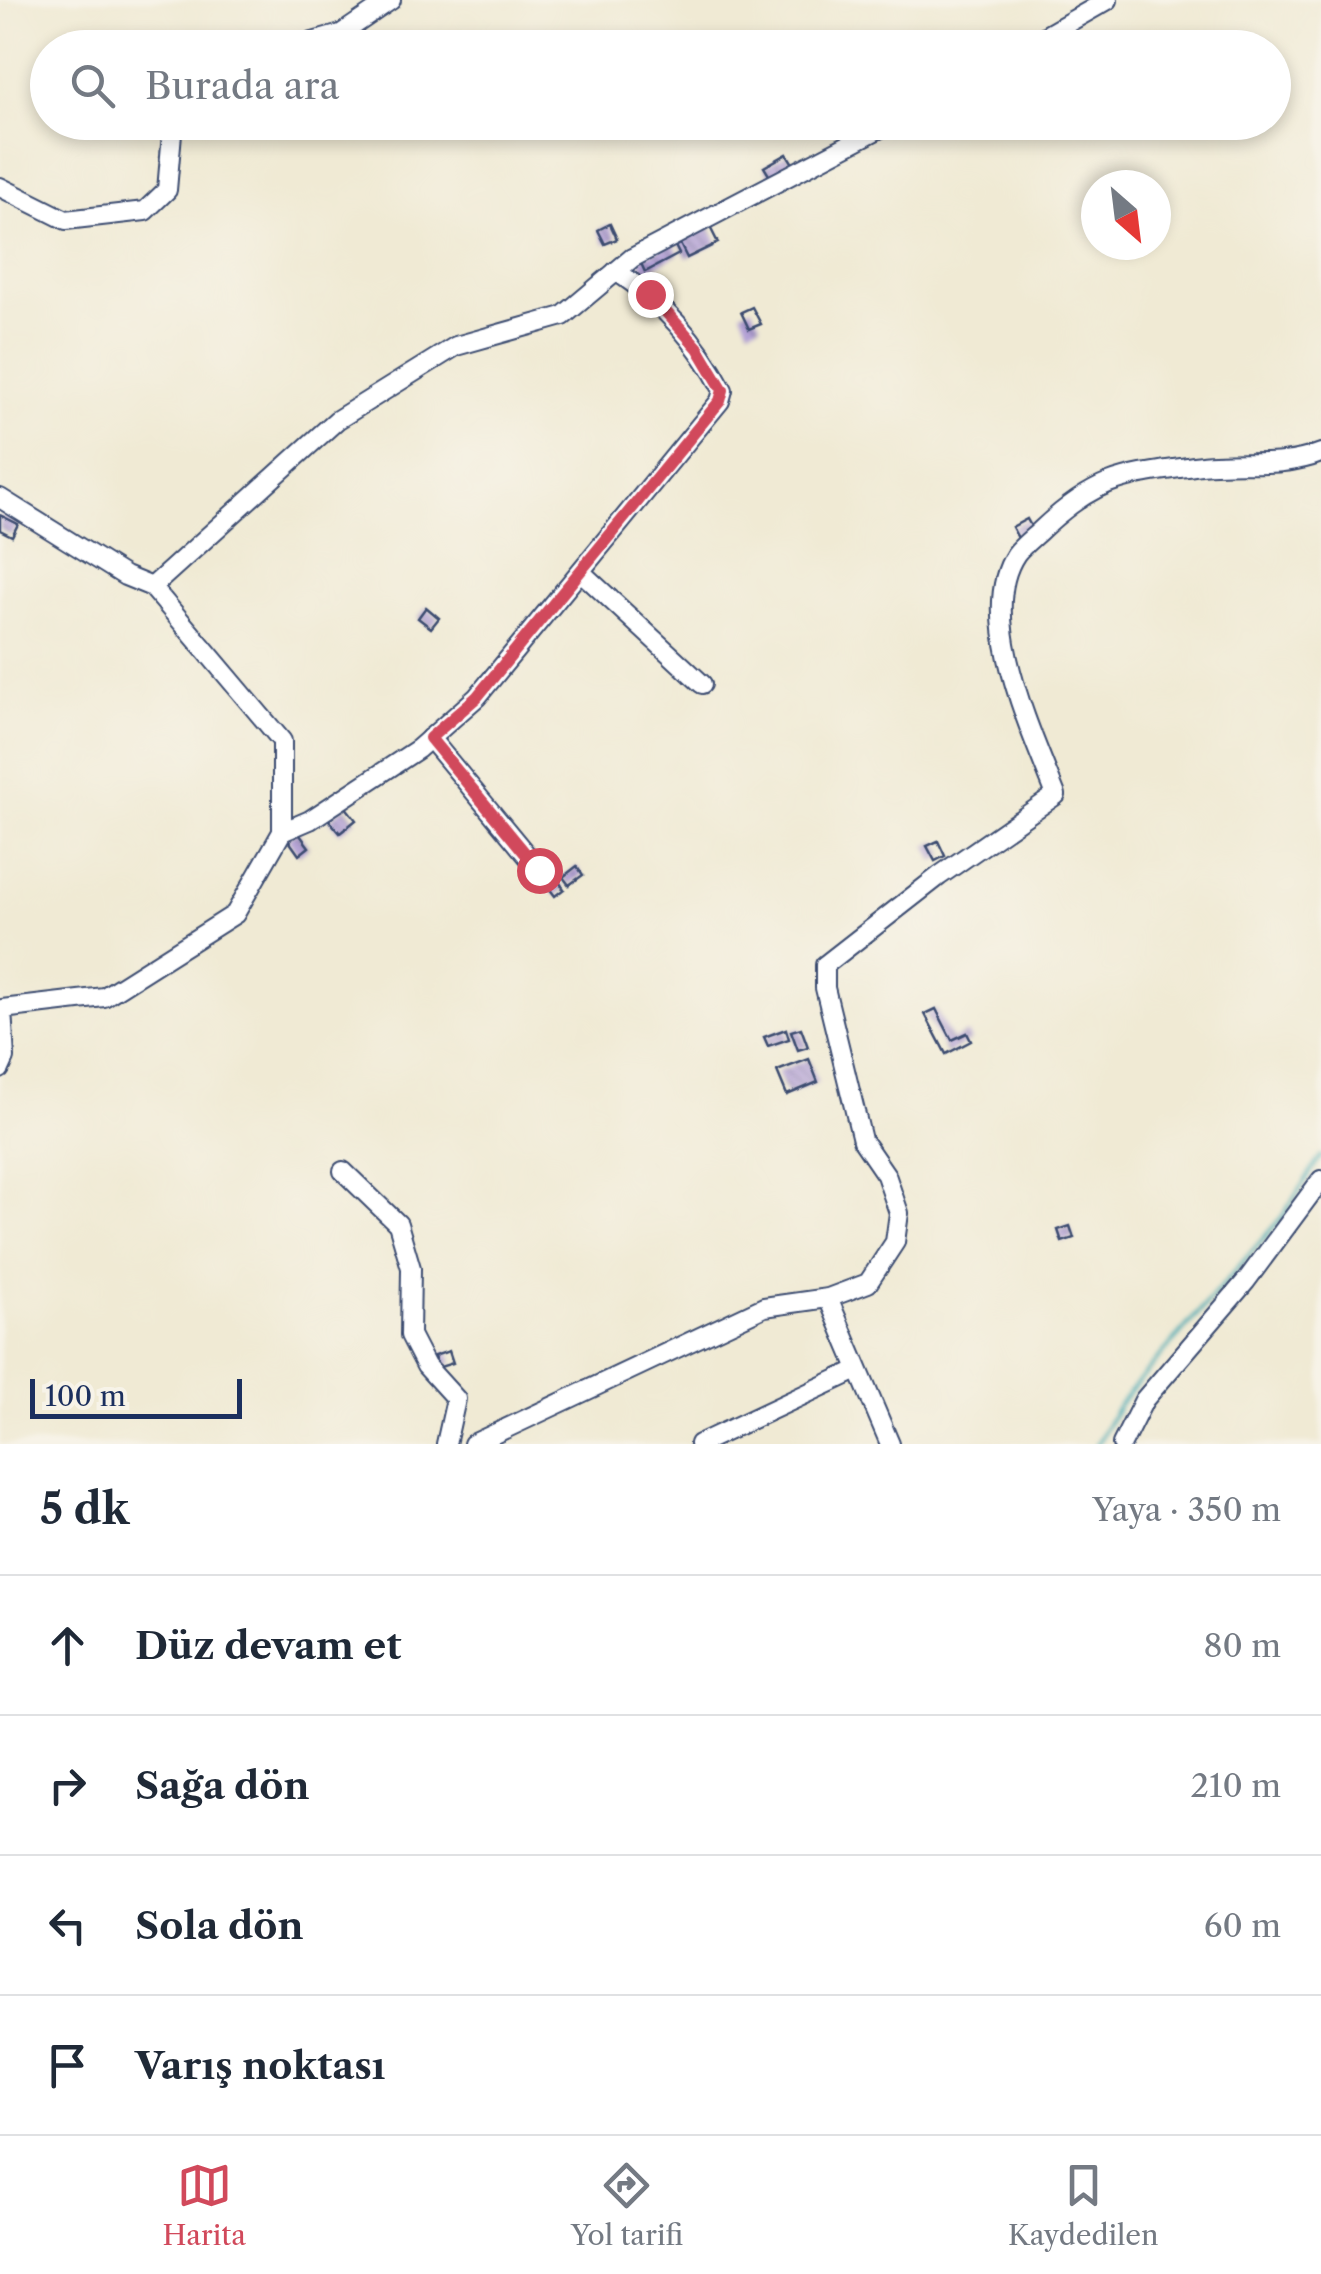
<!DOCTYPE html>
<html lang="tr">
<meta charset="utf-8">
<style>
body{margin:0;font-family:"Libre Caslon Text",serif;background:#f6f6f7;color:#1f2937}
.compass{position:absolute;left:1081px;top:170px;width:90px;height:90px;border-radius:50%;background:#fff;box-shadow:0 5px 15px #0003;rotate:152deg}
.scale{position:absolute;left:30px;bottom:25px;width:212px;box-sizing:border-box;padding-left:10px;border:5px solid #1b2f5e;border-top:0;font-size:28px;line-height:35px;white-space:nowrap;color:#1b2f5e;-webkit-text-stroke:8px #f7f3e8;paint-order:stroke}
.stop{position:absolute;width:30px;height:30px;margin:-22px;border:8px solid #d1495b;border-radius:50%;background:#fff}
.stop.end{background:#d1495b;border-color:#fff;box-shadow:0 2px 10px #0008}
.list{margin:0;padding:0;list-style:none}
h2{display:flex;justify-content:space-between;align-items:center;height:130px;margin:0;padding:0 40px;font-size:42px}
h2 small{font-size:32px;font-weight:400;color:#747a83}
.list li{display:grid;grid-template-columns:65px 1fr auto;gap:30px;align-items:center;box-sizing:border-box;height:140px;padding:0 40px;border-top:2px solid #e0e1e3}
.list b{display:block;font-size:38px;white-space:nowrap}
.list em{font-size:32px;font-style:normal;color:#747a83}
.icon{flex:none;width:55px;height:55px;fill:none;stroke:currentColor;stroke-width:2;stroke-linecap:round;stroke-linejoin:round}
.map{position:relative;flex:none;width:1321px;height:1444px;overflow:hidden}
.search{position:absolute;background:#fff;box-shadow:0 5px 15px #0003;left:30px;right:30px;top:30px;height:110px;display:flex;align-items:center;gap:25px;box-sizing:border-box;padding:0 35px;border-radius:55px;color:#747a83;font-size:38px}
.sheet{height:690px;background:#fff}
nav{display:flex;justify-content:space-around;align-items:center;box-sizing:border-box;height:140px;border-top:2px solid #e0e1e3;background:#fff;font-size:28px;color:#747a83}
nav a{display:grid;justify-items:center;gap:5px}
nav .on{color:#d1495b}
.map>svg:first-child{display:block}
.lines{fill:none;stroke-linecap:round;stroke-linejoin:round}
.stream{stroke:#3aabb5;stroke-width:4}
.building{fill:url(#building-back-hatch)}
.minor-casing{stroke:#3b4b70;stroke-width:22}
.minor{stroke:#fff;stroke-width:18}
.route{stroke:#d1495b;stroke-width:12}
</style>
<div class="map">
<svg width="1321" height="1444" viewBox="0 0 1321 1444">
<defs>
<pattern id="building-back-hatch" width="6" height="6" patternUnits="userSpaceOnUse" patternTransform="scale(2.5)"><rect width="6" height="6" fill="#b3a1d5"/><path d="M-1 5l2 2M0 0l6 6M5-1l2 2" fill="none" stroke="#9184b0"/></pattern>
</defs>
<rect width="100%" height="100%" fill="#f7f3e8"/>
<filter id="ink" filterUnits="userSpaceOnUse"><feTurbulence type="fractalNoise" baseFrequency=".01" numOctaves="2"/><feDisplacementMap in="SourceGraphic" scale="20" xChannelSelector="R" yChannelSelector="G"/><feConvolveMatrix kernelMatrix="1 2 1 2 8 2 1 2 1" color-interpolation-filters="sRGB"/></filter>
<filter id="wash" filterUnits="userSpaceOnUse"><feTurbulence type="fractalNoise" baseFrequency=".0048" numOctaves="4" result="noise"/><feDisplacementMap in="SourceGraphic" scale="40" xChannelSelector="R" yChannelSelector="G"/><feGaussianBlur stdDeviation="2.25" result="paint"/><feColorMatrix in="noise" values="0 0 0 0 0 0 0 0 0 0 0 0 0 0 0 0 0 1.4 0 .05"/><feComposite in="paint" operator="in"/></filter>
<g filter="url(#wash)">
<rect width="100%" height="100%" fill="#f0ead4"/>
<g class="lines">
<polyline class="stream" points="1097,1444 1119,1404 1282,1217 1321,1156"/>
</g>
<g id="blocks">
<g class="building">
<polygon points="787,154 795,167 772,180 764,167"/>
<polygon points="610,224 617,239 605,244 598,230"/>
<polygon points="709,225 718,243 687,258 678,240"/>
<polygon points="673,242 679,254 645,272 639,259"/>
<polygon points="752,307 761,324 749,329 741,312"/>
<polygon points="0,515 18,524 12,536 0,530"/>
<polygon points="1027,519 1033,530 1018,538 1012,527"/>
<polygon points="426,607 439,618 431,628 418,618"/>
<polygon points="345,806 356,820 340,833 329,820"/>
<polygon points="297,831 309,847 299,855 287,838"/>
<polygon points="938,841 945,856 935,861 927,846"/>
<polygon points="577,866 583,875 569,885 563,877"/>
<polygon points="556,877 564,889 555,896 546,884"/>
<polygon points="936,1009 952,1040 967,1033 971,1041 946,1054 925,1014"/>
<polygon points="801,1028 808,1047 798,1050 791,1031"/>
<polygon points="786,1029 789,1039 768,1046 764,1037"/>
<polygon points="809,1059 818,1082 787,1095 777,1071"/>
<polygon points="1070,1226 1074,1238 1062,1242 1058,1230"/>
<polygon points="449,1351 453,1363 437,1368 434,1356"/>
</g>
</g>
</g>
<g filter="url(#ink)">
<use href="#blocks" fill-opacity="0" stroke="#3b4b70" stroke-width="2.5"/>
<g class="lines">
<g class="minor-casing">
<g id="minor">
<polyline points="291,48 341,34 391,0"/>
<polyline points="1024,48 1108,0"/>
<polyline points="0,187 66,220 145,211 167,190 173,122"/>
<polyline points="0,498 125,576 152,587 282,741 282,832 235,914 104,997 2,1009 5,1058 0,1069"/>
<polyline points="581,572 702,684"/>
<polyline points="152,587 337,420 456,346 563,316 632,258 892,122"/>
<polyline points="430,738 539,870"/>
<path d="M 282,832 L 310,820 L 418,749 L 477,697 L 720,401 L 723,390 C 697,341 661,301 616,271"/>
<polyline points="343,1171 398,1224 411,1268 410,1335 426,1366 456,1399 446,1444"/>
<polyline points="828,1298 890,1444"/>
<path d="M 473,1444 L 764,1307 L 828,1298 L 868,1283 L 895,1242 L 899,1213 L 886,1175 L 862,1140 L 825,988 L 825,965 L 939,876 L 1056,795 C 1033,735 975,615 1016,554 C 1023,545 1035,536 1043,528 C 1098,477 1123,476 1194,466 C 1240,459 1278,470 1321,453"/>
<polyline points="699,1444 857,1370"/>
<polyline points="1122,1444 1144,1400 1246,1281 1321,1180"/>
</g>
</g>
<use href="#minor" class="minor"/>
</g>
</g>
<g class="lines" filter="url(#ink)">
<polyline class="route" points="539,870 430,738 477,697 720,401 723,390 698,348 650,294"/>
</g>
</svg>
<svg class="compass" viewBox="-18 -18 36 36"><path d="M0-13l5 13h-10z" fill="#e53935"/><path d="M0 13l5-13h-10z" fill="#747a83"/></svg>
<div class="scale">100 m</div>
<div class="stop" style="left:539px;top:870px"></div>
<div class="stop end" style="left:650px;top:294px"></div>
<div class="search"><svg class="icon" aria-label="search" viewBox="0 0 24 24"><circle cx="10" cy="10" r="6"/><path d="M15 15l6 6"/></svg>Burada ara</div>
</div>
<section class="sheet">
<h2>5 dk<small>Yaya · 350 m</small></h2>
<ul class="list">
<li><svg class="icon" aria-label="ahead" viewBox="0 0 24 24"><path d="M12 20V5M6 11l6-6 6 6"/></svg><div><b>Düz devam et</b></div><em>80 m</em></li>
<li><svg class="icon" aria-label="right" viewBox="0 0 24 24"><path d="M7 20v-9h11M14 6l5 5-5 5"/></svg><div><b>Sağa dön</b></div><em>210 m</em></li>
<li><svg class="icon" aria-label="left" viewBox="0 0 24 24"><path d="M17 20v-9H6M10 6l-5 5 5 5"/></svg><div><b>Sola dön</b></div><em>60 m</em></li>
<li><svg class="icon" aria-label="arrive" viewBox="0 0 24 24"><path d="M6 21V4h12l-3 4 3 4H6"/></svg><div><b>Varış noktası</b></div></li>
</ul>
</section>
<nav>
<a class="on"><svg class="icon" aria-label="map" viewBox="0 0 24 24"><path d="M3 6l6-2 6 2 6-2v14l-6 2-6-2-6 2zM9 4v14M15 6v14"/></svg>Harita</a>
<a><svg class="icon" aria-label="directions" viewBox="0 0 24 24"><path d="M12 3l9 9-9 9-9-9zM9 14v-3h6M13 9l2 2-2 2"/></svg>Yol tarifi</a>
<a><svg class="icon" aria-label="saved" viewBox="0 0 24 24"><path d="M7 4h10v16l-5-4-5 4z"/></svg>Kaydedilen</a>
</nav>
